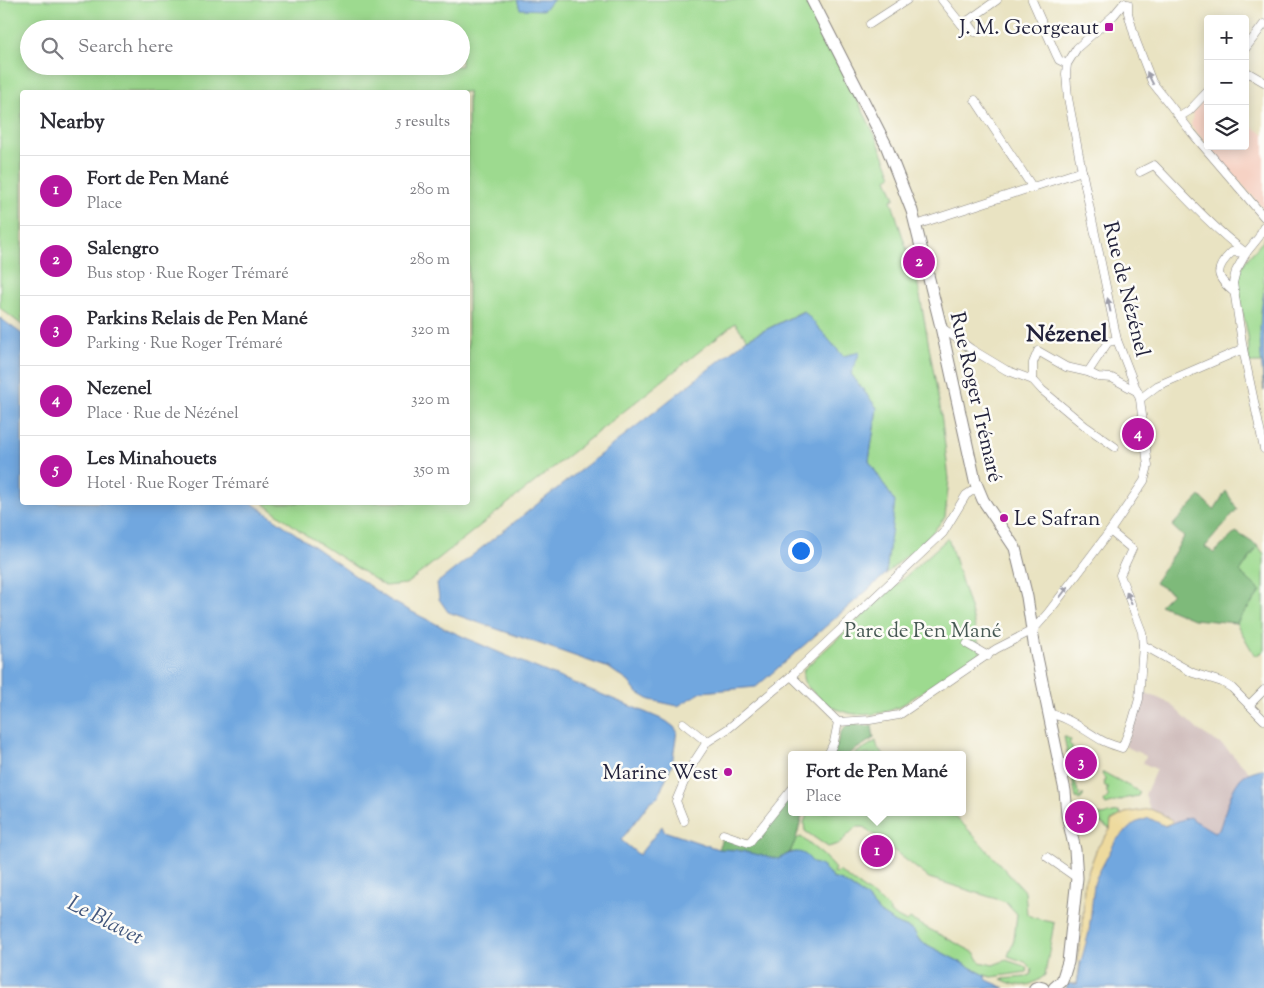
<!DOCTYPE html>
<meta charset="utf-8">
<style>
body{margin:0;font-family:"Sorts Mill Goudy",serif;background:#f2f2f3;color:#2b2b33}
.controls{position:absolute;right:15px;top:15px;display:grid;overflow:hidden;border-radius:5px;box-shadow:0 2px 12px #0003}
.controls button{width:45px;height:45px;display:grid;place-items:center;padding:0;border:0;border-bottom:1px solid #e1e1e2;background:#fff;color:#2b2b33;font:25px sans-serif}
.you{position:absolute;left:800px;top:550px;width:18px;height:18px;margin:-12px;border:4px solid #fff;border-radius:50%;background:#1a73e8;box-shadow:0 0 0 8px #1a73e833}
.badge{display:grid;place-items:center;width:32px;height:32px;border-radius:50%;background:#b5179e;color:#fff;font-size:16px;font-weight:700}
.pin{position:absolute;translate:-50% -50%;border:2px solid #fff;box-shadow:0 1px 5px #0006}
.popup{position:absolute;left:788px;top:751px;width:178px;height:65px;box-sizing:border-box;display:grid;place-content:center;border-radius:5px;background:#fff;filter:drop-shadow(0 1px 4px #0005);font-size:16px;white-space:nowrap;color:#7c7c81}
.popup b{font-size:19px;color:#2b2b33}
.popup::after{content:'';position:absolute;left:50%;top:100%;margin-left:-10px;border:10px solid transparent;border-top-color:#fff}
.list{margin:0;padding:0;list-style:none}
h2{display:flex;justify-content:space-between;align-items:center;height:65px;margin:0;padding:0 20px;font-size:21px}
h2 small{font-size:16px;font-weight:400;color:#7c7c81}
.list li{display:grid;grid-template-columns:32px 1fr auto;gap:15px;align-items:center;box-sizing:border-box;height:70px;padding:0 20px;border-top:1px solid #e1e1e2}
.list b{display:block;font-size:19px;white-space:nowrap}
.list p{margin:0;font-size:16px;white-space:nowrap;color:#7c7c81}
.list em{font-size:16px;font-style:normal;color:#7c7c81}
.icon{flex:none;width:28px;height:28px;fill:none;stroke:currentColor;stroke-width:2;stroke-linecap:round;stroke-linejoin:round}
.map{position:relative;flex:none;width:1264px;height:988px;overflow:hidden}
.search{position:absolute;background:#fff;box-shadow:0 2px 12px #0003;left:20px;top:20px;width:450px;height:55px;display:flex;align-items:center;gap:12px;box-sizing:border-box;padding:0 18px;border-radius:28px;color:#7c7c81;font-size:19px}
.panel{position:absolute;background:#fff;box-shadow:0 2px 12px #0003;left:20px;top:90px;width:450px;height:415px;border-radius:5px}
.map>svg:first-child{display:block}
.built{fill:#f6d2c4}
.industrial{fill:#d1bfbe}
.green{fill:#9dda8f;stroke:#607e65;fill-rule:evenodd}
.forest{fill:#7eba7a;stroke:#506e5a}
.sand{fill:#eeda9e;stroke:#887e6c}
.water{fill:#71a7df;stroke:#4a648d}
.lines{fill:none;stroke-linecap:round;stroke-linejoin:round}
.street-casing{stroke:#86827e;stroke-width:9}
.secondary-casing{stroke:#86827e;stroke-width:13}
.street{stroke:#fff;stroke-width:8}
.secondary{stroke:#fff;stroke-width:11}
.oneway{fill:#9c9ca7}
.poi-dot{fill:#b5179e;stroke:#fdfcf7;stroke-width:2}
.labels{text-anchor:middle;stroke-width:5;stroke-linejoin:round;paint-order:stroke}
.poi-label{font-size:21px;fill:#22223b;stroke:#fdfcf7;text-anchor:end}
.street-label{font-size:21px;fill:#22223b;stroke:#fdfcf7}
.park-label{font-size:21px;fill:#475954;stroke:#fdfcf7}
.water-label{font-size:22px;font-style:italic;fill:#42577d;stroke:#fdfcf7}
.quarter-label{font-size:24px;font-weight:bold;fill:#22223b;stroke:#fdfcf7}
</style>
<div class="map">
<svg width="1264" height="988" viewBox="0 0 1264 988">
<rect width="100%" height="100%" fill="#fdfcf7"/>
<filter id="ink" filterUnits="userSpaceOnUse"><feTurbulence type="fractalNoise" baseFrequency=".02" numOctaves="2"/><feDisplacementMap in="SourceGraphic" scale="10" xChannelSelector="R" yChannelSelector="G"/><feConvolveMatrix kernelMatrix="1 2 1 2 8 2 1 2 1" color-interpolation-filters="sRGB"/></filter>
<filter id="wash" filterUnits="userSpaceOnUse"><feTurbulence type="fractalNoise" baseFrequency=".0096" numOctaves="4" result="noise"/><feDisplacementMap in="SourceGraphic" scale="20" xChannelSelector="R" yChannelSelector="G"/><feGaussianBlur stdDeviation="1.12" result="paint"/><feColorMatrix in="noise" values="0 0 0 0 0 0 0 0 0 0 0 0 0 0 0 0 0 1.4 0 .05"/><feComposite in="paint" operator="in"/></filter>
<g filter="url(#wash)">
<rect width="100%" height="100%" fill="#e9e3c2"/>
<g class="built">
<polygon points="1205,99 1208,101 1208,145 1191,126 1193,112"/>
<polygon points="1245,123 1264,134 1264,206 1261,206 1209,146 1245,146"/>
</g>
<polygon class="industrial" points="1142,691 1169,703 1198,730 1225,747 1250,773 1241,779 1231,796 1219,830 1214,832 1189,817 1176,823 1173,822 1162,814 1150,809 1145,795 1156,769 1143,763 1146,756 1125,746"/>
<g class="green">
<path d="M 0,0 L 807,0 L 874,133 L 892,175 L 887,179 L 895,198 L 891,200 L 918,285 L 941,413 L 949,479 L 945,517 L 932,533 L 886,574 L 894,502 L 869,461 L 877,408 L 851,374 L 843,356 L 803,311 L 747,339 L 735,323 L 423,571 L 406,584 L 385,586 L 306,535 L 263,503 L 468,502 L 468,92 L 22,92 L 22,325 L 0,308 ZM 29,29 L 461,29 L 461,66 L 29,66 Z"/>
<path d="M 1264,239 L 1264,391 L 1262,363 L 1249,363 C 1249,353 1249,345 1248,336 C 1245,316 1233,289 1241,270 C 1245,258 1257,250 1264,239 Z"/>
<path d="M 948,538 L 971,611 L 981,653 L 899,707 C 868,720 836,717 813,692 C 805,684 801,681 804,669 Z"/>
<polygon points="1258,546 1264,554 1264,651 1255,656 1236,623 1260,592 1240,572"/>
<polygon points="1064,736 1071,740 1069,744 1073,747 1069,753 1072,758 1071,761 1073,766 1072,768 1074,770 1073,772 1076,778 1075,784 1077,785 1076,788 1078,789 1077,791 1080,794 1078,796 1080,798 1083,794 1083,797 1080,800 1076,798"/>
<polygon points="876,741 878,749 885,755 853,755"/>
<polygon points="1103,772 1140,792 1138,796 1127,798 1106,805 1104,802 1109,795 1107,793 1107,787 1104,785 1105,783 1104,782 1105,779 1102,774"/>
<path d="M 808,812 L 949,812 L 964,825 L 1025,892 L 1027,914 L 1032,917 L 1054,923 L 1045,975 C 1030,988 1019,988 1001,979 L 1026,977 L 1031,974 L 1032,969 L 1025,962 L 1008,956 L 1014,940 L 1017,914 L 1006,902 L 929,878 L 864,827 L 856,827 L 839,844 L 828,847 L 805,831 L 804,823 Z"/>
<polygon points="1119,812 1121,815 1111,821 1110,829 1084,813 1102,815"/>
<path d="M 801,837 L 824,856 L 835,869 L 833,872 L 834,874 L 839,871 L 882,902 L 890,910 L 890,913 L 907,922 L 910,919 L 975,953 L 980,962 L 993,965 L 1006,960 L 1024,966 L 1028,970 L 1027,972 L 992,977 L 985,975 L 920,941 L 913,930 L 895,923 L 880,913 L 866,897 L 842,881 L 832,878 C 824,866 824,868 813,863 C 802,857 804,853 790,852 L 796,839 Z"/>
</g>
<g class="forest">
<polygon points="1226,491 1237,509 1205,547 1214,553 1236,532 1258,546 1240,572 1261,591 1236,623 1193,619 1160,605 1172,593 1155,583 1184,537 1172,526 1200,496 1214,510"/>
<polygon points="848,724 872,726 874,738 847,755 833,755 841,732"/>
<polygon points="792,791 792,812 803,812 796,839 790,852 779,860 736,850 718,849 723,836 751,845"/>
</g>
<polygon class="sand" points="1150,809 1162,814 1173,822 1157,829 1079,988 1066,988 1068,984 1077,984 1080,962 1077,960 1083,926 1084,883 1097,848 1110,830 1111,821 1125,813"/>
<g class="water">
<polygon points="517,0 554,0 543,10 520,9"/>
<path d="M 1264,292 L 1264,391 C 1261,358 1257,323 1264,292 Z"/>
<polygon points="804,311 843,356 860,352 851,374 877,408 869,461 895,502 886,574 756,687 702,692 678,706 650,700 636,692 629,682 609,668 448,612 439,599 437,583 747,339"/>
<path d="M 0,318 L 22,334 L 22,502 L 252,503 L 388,599 C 476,648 573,681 666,721 L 674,727 L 677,731 L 672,764 L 658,797 L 650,802 L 621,840 L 639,855 L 662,826 L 664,831 L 718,849 L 736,850 L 779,859 C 792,851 802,847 813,863 C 823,865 827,870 832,878 L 842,881 L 866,897 L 880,913 L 895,923 L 913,930 L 920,941 L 985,975 L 987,980 L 1005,988 L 0,988 Z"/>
<path d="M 1261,769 L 1264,769 L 1264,988 L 1066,988 L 1068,984 L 1077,984 L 1081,961 L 1089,932 L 1094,884 L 1096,878 L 1116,840 L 1135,823 L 1149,818 L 1165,826 L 1189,817 L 1214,832 L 1219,830 C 1225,814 1229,793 1240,779 C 1245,773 1254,771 1261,769 Z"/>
</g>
</g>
<g filter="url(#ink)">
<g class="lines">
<g class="street-casing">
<g id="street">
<polyline points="942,0 962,25 997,0"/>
<polyline points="1032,0 1056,54 1059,60 1067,64"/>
<polyline points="1128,4 1128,13 1136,41 1152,82 1192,133 1264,217"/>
<polyline points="967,21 975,32"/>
<polyline points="870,24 907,0"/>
<polyline points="1245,49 1264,24"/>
<polyline points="1245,71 1264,82"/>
<polyline points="975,100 1033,188"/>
<polyline points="1179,117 1189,111 1208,91"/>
<path d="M 1140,172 L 1154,165 C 1183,195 1212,227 1246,253"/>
<polyline points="916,225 1082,171"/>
<polyline points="1264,226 1259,237 1246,253 1236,271 1233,283 1243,349 1264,449"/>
<path d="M 1235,293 C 1216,278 1213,270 1232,252 L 1246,253"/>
<polyline points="941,327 971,349 1006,370 1033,380 1042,390 1085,426 1115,447"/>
<polyline points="1088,372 1108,342 1117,340"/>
<polyline points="1033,380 1033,363 1038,351 1066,367 1088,372 1098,377 1112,378 1138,392"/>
<polyline points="1140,399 1157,386 1243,349"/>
<polyline points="967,644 988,656"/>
<polyline points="1143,645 1193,673 1222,682 1232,688 1264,720"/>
<polyline points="791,676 838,722 870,720 899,715 996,649 1033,630 1048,613 1110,531 1144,481 1148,466 1140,399 1117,340 1082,171 1068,98 1066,74 1067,64 1077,48 1114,15 1124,3"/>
<polyline points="1249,705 1264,690"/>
<path d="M 1049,714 C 1066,715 1088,733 1103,741 C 1109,744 1116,746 1122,748 L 1132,723 L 1139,699 L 1143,645 L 1142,632 L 1120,575 L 1132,549 L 1110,531"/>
<polyline points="683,723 707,742"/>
<polyline points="828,755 834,742 838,722"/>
<polyline points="684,821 676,801 690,768 707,742 729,728 791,676 943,533 966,495 978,487"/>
<polyline points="723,834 749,843 792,789"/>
<polyline points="1047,857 1077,878"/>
</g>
</g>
<g class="secondary-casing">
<g id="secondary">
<polyline points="812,0 886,145 912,211 941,327 975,481 983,500 1015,548 1027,597 1034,643 1065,791 1067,814 1075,850 1077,878 1068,962 1062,981 1054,988"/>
<polyline points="1035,988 1039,987 1043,988"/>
</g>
</g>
<use href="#street" class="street"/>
<use href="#secondary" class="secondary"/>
</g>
<defs><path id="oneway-solid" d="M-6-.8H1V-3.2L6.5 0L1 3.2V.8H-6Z" transform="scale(1.25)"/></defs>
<g class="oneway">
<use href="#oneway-solid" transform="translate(1150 78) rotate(-117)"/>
<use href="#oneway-solid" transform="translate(1109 305) rotate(-102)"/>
<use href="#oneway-solid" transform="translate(1064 592) rotate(-53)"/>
<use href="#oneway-solid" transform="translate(1129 598) rotate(-112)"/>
</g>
</g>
<g class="poi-dot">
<rect x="1104" y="22" width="10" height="10" rx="2.5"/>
<circle cx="1004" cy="518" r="5"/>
<circle cx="728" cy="772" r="5"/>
</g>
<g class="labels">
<g class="poi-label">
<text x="1099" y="34">J. M. Georgeaut</text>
<text x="1014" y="525" text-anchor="start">Le Safran</text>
<text x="718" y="779">Marine West</text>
</g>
<g class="street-label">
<text transform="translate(1127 289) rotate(76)" y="7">Rue de Nézénel</text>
<text transform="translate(977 397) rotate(77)" y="7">Rue Roger Trémaré</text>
</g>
<g class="park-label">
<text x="923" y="637">Parc de Pen Mané</text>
</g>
<g class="water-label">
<text transform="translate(106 919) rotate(27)" y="8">Le Blavet</text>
</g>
<g class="quarter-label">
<text x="1067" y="341">Nézenel</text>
</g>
</g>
</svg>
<div class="controls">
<button>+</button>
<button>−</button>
<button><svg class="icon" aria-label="layers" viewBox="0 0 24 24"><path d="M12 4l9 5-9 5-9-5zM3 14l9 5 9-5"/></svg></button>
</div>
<div class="you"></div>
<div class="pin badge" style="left:877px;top:851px">1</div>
<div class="popup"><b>Fort de Pen Mané</b>Place</div>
<div class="pin badge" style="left:919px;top:262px">2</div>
<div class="pin badge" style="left:1081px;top:763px">3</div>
<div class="pin badge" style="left:1138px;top:434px">4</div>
<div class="pin badge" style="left:1081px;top:817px">5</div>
<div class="search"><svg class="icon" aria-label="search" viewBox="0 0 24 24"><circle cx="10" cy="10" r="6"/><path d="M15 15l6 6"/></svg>Search here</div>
<section class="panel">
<h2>Nearby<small>5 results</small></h2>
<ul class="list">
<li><span class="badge">1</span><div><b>Fort de Pen Mané</b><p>Place</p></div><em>280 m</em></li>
<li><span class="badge">2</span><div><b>Salengro</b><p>Bus stop · Rue Roger Trémaré</p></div><em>280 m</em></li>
<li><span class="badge">3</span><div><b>Parkins Relais de Pen Mané</b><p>Parking · Rue Roger Trémaré</p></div><em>320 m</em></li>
<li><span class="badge">4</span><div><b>Nezenel</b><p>Place · Rue de Nézénel</p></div><em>320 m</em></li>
<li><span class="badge">5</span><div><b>Les Minahouets</b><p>Hotel · Rue Roger Trémaré</p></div><em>350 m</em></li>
</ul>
</section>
</div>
